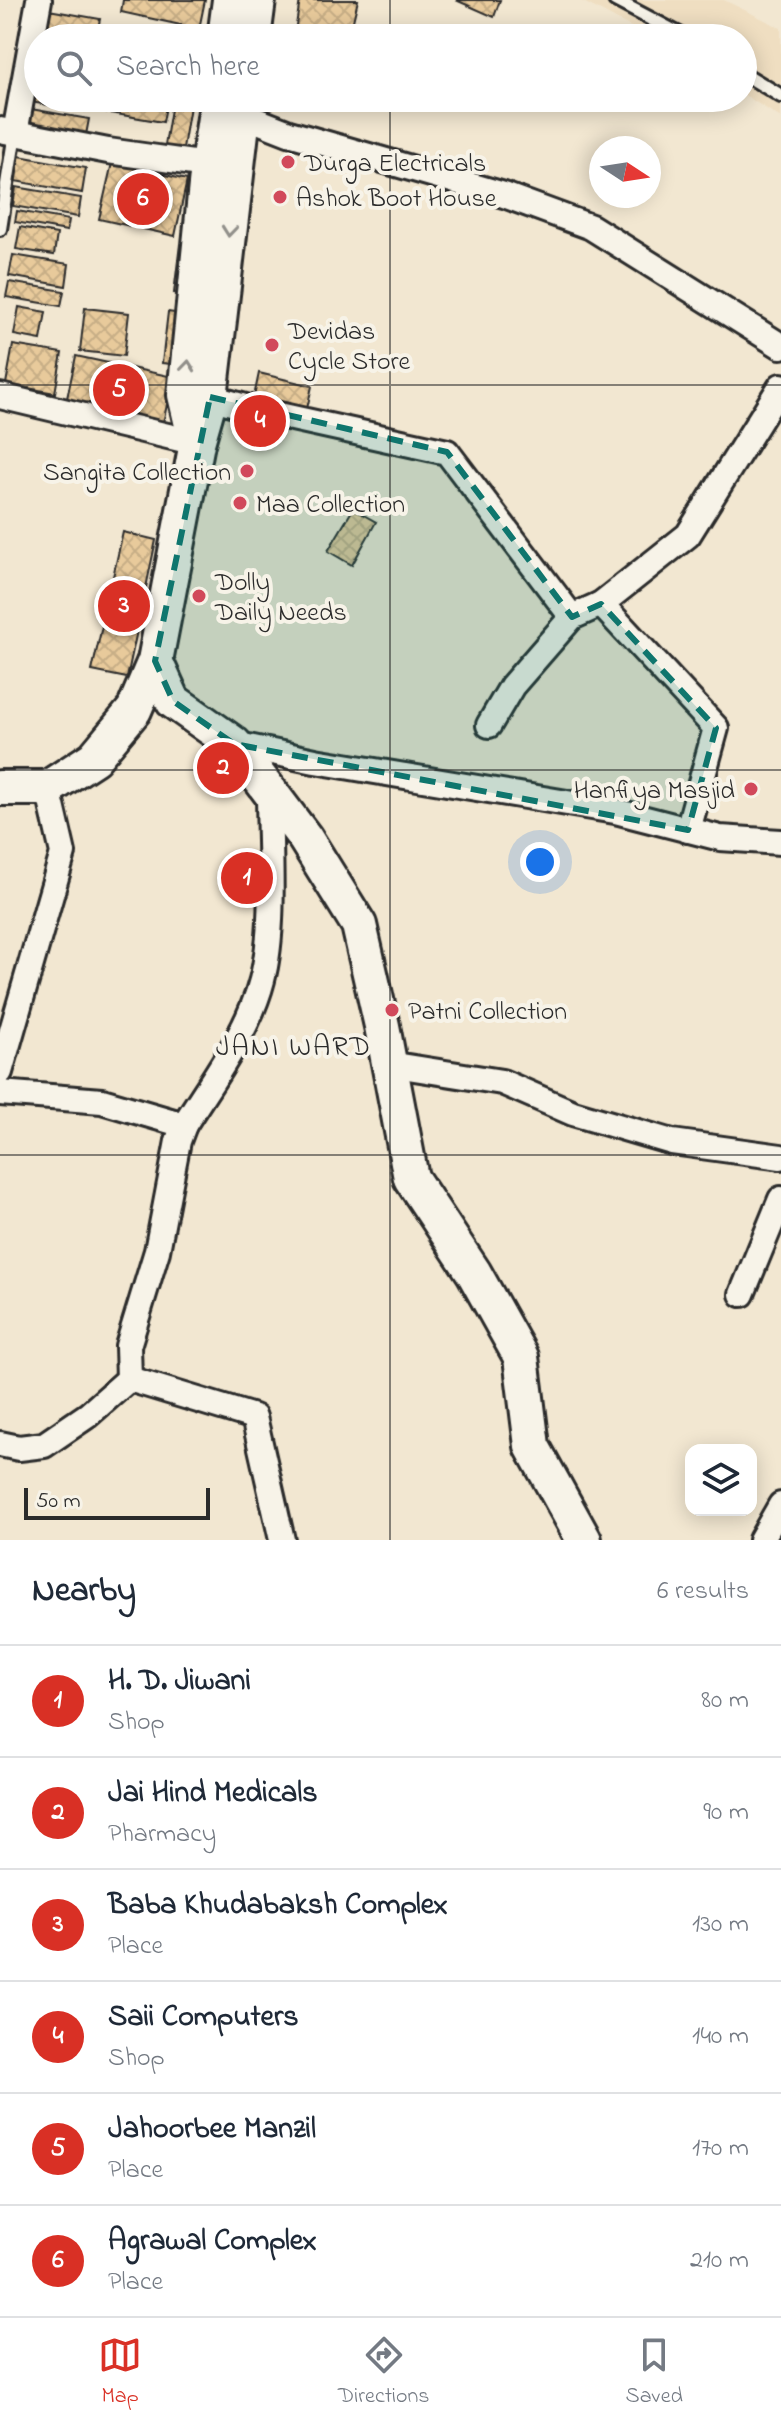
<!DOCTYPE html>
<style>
body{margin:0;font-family:"Indie Flower",sans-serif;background:#f2f2f3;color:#1f2937}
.controls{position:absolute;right:24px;bottom:24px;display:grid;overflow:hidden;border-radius:16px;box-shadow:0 4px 20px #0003}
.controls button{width:72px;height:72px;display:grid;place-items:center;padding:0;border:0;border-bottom:2px solid #e0e1e3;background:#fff;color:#1f2937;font:40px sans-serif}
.compass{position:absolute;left:589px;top:136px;width:72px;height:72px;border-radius:50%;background:#fff;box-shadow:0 4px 20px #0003;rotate:102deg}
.scale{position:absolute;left:24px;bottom:20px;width:186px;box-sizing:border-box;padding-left:8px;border:4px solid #2b2b2b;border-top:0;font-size:22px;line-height:28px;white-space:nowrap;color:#2b2b2b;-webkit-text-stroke:6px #f7f3e8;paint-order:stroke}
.you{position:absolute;left:540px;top:862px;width:28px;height:28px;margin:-20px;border:6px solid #fff;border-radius:50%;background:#1a73e8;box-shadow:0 0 0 12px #1a73e833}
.badge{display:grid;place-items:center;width:52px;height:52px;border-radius:50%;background:#d93025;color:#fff;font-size:26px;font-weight:700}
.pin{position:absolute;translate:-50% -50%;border:4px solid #fff;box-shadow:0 2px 8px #0006}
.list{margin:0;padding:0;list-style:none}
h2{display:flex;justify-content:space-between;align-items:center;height:104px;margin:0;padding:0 32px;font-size:34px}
h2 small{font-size:26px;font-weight:400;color:#747a83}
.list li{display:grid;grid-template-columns:52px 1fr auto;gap:24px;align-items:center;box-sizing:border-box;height:112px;padding:0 32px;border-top:2px solid #e0e1e3}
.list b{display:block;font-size:30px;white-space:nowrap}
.list p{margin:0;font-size:26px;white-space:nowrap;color:#747a83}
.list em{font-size:26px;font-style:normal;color:#747a83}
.icon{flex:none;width:44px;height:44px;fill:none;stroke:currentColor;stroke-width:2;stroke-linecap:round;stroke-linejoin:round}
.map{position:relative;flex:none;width:781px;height:1540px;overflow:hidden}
.search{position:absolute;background:#fff;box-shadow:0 4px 20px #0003;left:24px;right:24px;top:24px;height:88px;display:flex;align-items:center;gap:20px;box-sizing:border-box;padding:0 28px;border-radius:44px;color:#747a83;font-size:30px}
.sheet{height:776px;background:#fff}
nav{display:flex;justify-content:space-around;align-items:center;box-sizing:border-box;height:112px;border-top:2px solid #e0e1e3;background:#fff;font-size:22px;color:#747a83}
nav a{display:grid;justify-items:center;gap:4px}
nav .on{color:#d93025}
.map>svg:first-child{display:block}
.built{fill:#efdec1}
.building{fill:url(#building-cross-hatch);stroke:#2b2b2b;stroke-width:2}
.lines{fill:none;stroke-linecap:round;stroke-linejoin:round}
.lane-casing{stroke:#2b2b2b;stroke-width:18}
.street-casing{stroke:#2b2b2b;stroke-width:30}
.secondary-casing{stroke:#2b2b2b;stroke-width:40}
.lane{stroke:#f7f3e8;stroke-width:12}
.street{stroke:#f7f3e8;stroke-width:24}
.secondary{stroke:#f7f3e8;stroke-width:34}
.oneway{stroke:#918f8a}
.marked{fill:#0f766e;fill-opacity:0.2;stroke:#0f766e;stroke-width:6;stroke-dasharray:16 10;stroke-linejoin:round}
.grid{fill:none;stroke:#2b2b2b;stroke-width:2;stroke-opacity:0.55}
.poi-dot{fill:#d1495b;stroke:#f7f3e8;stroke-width:3}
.labels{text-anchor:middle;stroke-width:8;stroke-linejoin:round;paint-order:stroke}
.poi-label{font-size:26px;fill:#2b2b2b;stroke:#f7f3e8;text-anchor:start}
.neighbourhood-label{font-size:28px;letter-spacing:2px;fill:#2b2b2b;stroke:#f7f3e8}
</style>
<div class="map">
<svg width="781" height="1540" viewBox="0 0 781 1540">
<defs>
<pattern id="building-cross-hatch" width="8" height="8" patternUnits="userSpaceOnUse" patternTransform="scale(2)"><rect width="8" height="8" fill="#e8ca9b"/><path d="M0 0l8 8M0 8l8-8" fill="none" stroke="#c7ae86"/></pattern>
</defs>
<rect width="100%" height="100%" fill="#f2e7d1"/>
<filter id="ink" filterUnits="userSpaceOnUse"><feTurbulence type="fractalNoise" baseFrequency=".0125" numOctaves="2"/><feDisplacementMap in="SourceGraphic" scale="16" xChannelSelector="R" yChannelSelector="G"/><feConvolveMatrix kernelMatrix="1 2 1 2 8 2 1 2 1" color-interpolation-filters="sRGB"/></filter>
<g filter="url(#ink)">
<polygon class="built" points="580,0 724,0 781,28 781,118 743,94 743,38 652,38"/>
<g class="building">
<polygon points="123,0 205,0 199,29 121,12"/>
<polygon points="300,0 358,0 349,38 294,38"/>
<polygon points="456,0 500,0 494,17"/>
<polygon points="43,9 100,19 96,38 38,38"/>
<polygon points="35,75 38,76 38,98 87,98 85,111 30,102"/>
<polygon points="106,98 167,101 163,122 104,112"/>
<polygon points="172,103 190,106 182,154 164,151"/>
<polygon points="25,108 89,119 85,140 21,129"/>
<polygon points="19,156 86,168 82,193 15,181"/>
<polygon points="112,163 187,180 175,236 99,219"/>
<polygon points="16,187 81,198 78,217 13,206"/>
<polygon points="17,211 69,220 67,231 15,222"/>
<polygon points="20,227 57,234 54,255 16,249"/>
<polygon points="180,244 192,246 187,294 174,293"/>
<polygon points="13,255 69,264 66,286 9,276"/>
<polygon points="9,282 64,291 61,306 6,297"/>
<polygon points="19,307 46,312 41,340 14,335"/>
<polygon points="85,308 129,313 124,356 80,351"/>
<polygon points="168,312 187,315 181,365 162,363"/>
<polygon points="13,345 62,353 55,393 6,384"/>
<polygon points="76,356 173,377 163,423 66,403"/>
<polygon points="259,373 312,386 305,418 252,406"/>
<polygon points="353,509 376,522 352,565 328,551"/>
<polygon points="123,532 156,540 127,678 92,671"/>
</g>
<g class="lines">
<g class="lane-casing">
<g id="lane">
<polyline points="615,0 687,38"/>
<polyline points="743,73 781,96"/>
<polyline points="0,229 15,133"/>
</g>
</g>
<g class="street-casing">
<g id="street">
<polyline points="227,112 243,115 289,133 504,195 591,227 781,346"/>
<polyline points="0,130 108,151 221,167"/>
<polyline points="15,133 39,0"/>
<polyline points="0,396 197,443"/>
<polyline points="210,397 256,410 447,452 572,617"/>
<polyline points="601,604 716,728 688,830"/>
<polyline points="489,725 512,686 572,617 601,604 688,535 781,386"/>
<polyline points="234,744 315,761 615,811 720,838 781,842"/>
<polyline points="389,1064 502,1082 573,1113 672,1142 781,1157"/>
<polyline points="0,1072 63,853 48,788"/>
<path d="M 0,1093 L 102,1101 L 184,1125 C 212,1080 249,1031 262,980 C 276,927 269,846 269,790"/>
<polyline points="742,1294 781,1199"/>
<polyline points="129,1379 128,1346 157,1251 178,1141 184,1125"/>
<polyline points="129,1379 254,1417 282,1540"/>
<polyline points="0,1444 19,1448 44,1445 88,1415 129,1379"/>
<polyline points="761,1540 781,1505"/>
</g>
</g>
<g class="secondary-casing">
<g id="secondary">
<polyline points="225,38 230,0"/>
<polyline points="253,38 258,0"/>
<polyline points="196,442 185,395 208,165 218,98"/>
<polyline points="155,661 173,701 234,744 305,838 359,925 382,1026 411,1178 474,1273 521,1357 532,1446 584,1540"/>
<polyline points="0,788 48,788 94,758 134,710 155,661 197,443 210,397 245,98"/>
</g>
</g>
<use href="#lane" class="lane"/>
<use href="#street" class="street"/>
<use href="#secondary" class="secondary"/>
</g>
<defs><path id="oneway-chevron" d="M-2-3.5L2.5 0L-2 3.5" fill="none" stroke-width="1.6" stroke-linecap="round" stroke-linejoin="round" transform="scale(2)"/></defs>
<g class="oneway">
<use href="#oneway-chevron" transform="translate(229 231) rotate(96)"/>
<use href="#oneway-chevron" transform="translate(188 366) rotate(-84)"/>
</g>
</g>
<path class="marked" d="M 210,397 L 447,452 L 572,617 L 601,604 L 716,728 L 688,830 L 234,744 L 173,701 L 155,661 Z"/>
<path class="grid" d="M 390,0 L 390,38M 390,98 L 390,1540M 0,385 L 781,385M 0,770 L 781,770M 0,1155 L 781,1155"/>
<g class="poi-dot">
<circle cx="288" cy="162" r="8"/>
<circle cx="280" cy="197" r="8"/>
<circle cx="272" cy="345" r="8"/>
<circle cx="247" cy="471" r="8"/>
<circle cx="240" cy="503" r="8"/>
<circle cx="199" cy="596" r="8"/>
<circle cx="751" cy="789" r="8"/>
<circle cx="392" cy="1010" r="8"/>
</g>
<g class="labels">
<g class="poi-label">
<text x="304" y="171">Durga Electricals</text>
<text x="296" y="206">Ashok Boot House</text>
<text x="288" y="339">Devidas<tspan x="288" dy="30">Cycle Store</tspan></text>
<text x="231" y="480" text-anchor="end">Sangita Collection</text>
<text x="256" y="512">Maa Collection</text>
<text x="215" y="590">Dolly<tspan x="215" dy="30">Daily Needs</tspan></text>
<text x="735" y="798" text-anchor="end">Hanfiya Masjid</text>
<text x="408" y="1019">Patni Collection</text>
</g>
<g class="neighbourhood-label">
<text x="294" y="1055">JANI WARD</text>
</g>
</g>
</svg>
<div class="controls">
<button><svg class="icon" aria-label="layers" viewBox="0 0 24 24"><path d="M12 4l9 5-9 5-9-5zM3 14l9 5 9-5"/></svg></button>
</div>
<svg class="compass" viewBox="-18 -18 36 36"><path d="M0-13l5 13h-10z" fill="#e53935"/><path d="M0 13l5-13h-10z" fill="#747a83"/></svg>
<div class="scale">50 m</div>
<div class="you"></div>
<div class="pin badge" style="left:247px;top:878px">1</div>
<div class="pin badge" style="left:223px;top:768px">2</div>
<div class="pin badge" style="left:124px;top:606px">3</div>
<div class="pin badge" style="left:260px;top:421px">4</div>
<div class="pin badge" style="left:119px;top:390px">5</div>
<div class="pin badge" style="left:143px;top:199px">6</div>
<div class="search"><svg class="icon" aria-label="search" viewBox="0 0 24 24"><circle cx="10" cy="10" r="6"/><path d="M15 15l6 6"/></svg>Search here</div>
</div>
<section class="sheet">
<h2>Nearby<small>6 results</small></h2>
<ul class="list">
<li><span class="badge">1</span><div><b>H. D. Jiwani</b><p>Shop</p></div><em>80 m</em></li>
<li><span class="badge">2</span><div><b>Jai Hind Medicals</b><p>Pharmacy</p></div><em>90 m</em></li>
<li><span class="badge">3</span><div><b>Baba Khudabaksh Complex</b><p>Place</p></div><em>130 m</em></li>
<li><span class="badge">4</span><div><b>Saii Computers</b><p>Shop</p></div><em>140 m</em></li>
<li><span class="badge">5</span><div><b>Jahoorbee Manzil</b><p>Place</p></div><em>170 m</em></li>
<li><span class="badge">6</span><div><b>Agrawal Complex</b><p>Place</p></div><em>210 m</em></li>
</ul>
</section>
<nav>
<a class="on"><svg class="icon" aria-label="map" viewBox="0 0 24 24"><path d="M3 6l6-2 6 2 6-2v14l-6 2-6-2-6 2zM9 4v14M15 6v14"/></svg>Map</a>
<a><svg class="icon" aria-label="directions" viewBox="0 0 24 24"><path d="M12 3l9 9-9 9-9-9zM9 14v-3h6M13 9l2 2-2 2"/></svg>Directions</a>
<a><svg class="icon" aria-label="saved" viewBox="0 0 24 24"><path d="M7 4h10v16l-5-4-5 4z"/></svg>Saved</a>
</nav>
